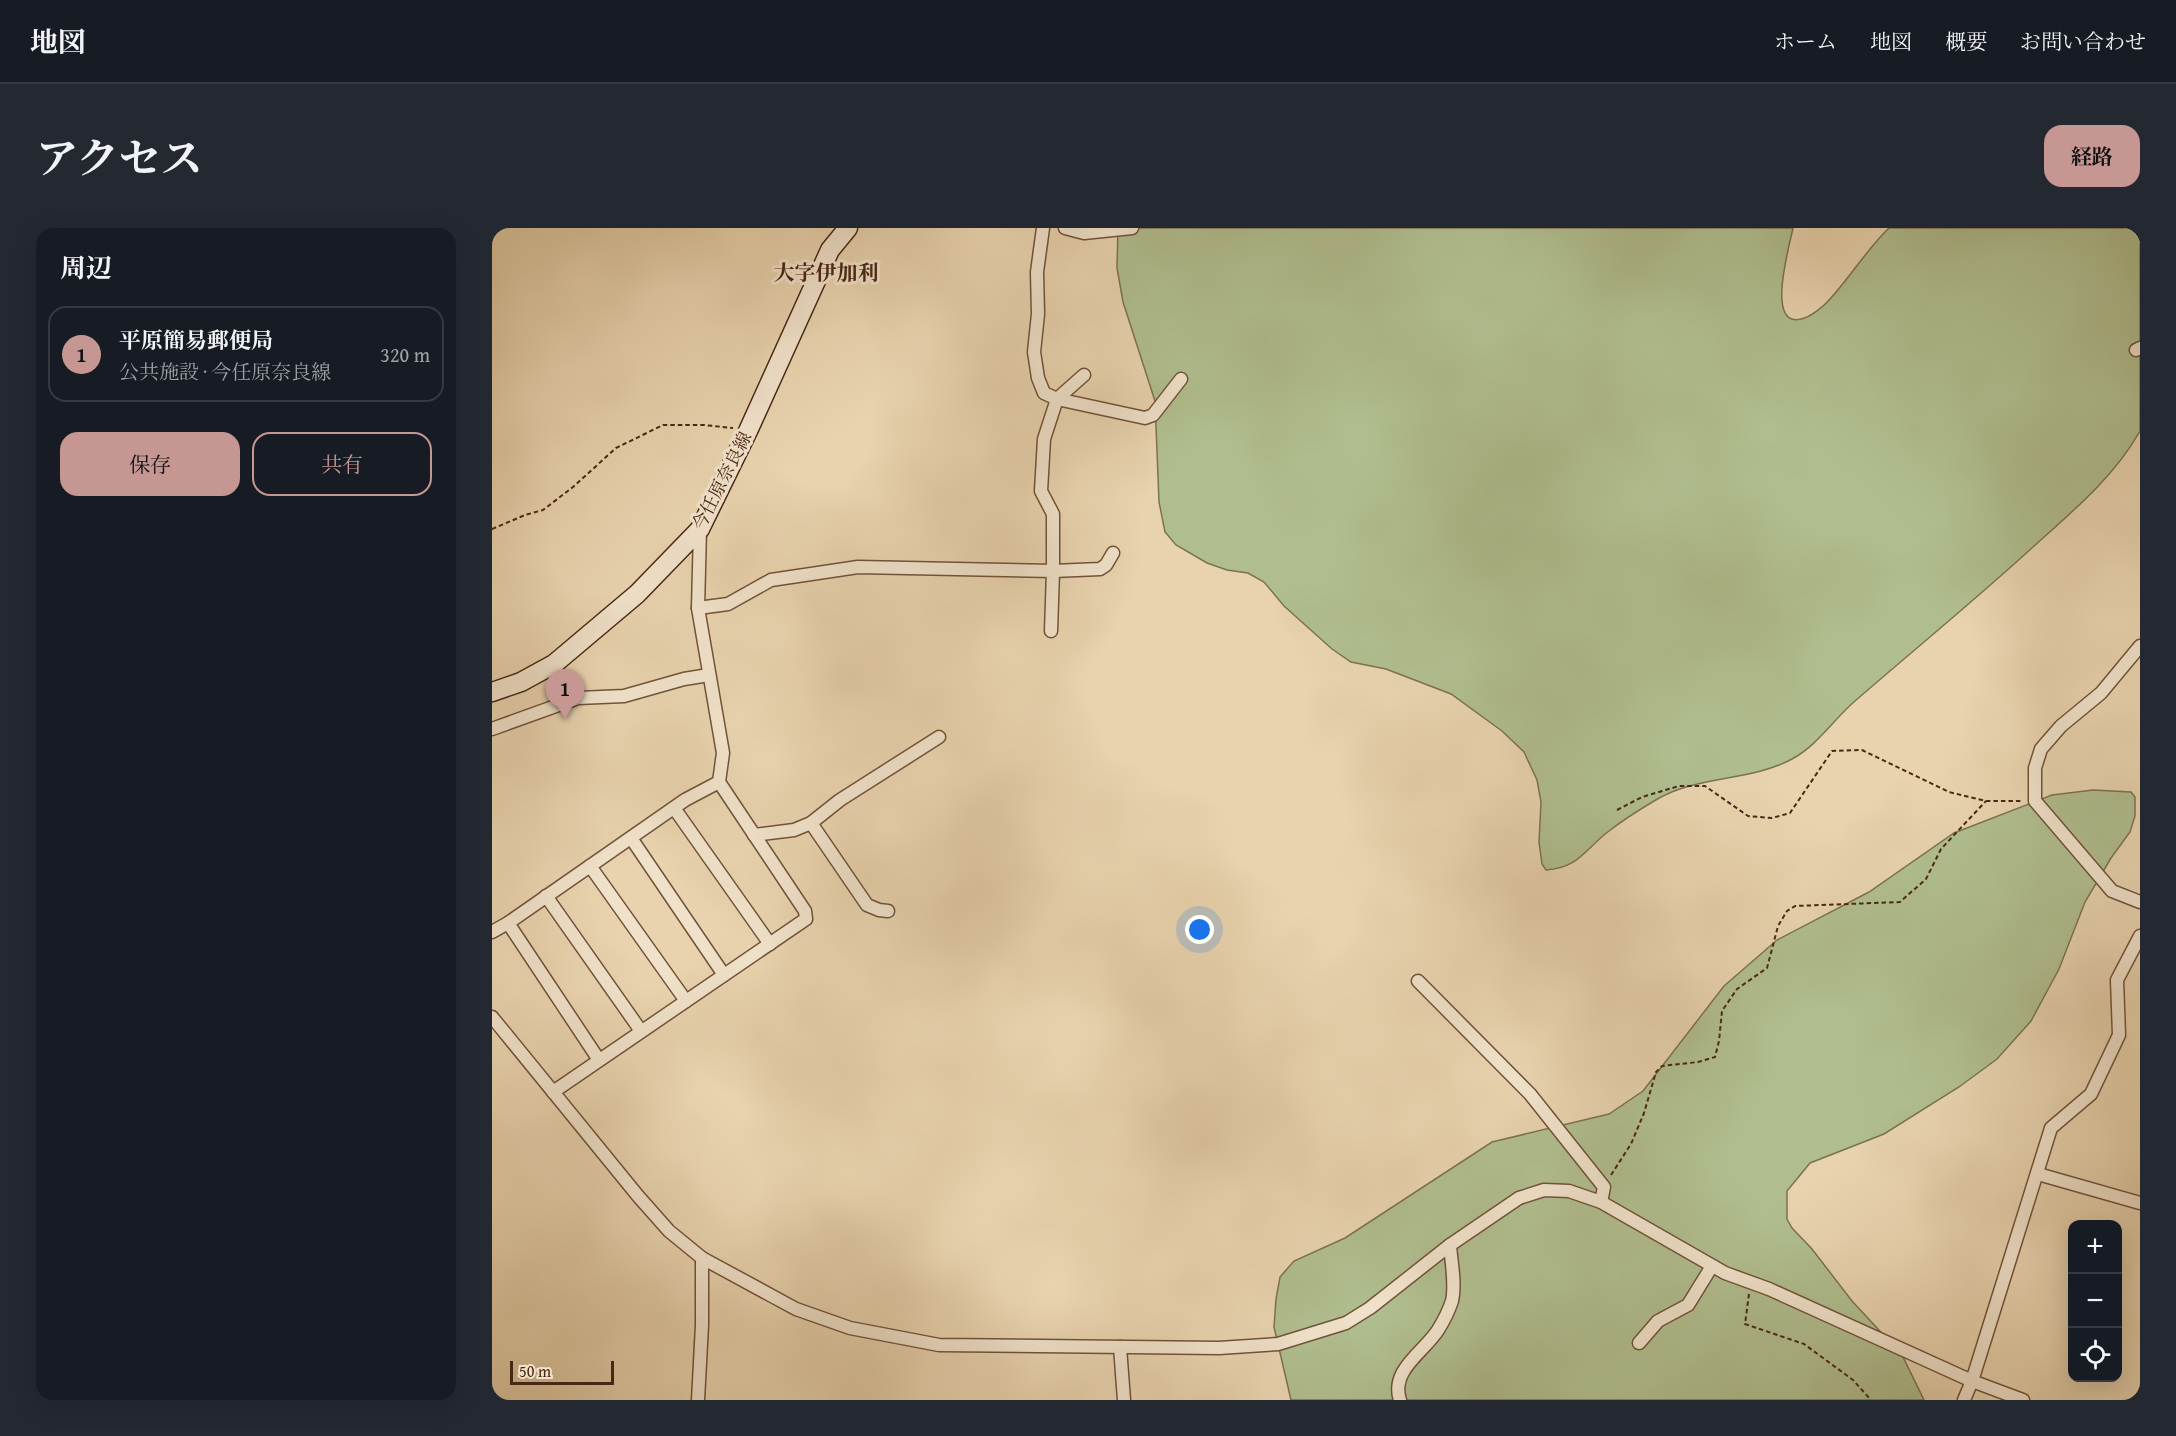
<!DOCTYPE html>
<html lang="ja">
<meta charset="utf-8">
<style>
body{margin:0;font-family:"Gentium Book Plus","Noto Serif JP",serif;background:#242831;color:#f1f3f6}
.controls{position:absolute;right:18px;bottom:18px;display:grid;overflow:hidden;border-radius:12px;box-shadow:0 6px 24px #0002}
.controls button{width:54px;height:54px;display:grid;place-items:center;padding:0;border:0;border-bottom:2px solid #363941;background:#171b24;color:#f1f3f6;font:30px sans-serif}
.scale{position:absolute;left:18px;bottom:15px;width:104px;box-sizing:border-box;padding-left:6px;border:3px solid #4a2715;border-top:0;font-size:16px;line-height:21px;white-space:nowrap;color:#4a2715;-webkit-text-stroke:4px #f0e2ca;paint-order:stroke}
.you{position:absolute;left:708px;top:702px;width:21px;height:21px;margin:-15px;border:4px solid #fff;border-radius:50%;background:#1a73e8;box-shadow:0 0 0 9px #1a73e833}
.badge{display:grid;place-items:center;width:39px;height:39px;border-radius:50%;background:#c59692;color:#111;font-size:20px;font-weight:700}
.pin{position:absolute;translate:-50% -50px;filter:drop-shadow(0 2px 3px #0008)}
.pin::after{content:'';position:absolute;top:32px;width:21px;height:18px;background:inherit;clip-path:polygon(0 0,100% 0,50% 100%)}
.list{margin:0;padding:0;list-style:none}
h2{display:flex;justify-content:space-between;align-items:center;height:78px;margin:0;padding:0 24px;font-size:26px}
h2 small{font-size:20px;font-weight:400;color:#9ea1a6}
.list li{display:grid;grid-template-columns:39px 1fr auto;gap:18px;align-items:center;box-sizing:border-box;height:96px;margin:0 12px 12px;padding:0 12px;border:2px solid #363941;border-radius:18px}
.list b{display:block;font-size:22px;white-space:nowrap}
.list p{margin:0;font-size:20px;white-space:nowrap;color:#9ea1a6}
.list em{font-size:20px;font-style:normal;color:#9ea1a6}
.actions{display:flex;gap:12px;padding:18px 24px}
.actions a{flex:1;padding:14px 0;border:2px solid #c59692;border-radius:18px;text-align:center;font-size:21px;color:#c59692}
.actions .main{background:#c59692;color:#111}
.icon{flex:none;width:33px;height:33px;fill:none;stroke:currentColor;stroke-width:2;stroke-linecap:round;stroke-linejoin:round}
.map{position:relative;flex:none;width:1648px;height:1172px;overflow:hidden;border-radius:18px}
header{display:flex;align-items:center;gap:36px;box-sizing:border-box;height:84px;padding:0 30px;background:#171b24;border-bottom:2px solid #363941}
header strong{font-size:28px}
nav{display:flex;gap:33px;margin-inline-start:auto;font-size:21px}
.intro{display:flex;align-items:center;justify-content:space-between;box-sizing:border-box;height:144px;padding:0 36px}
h1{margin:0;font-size:42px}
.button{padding:15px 27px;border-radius:18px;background:#c59692;color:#111;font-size:21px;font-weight:700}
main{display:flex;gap:36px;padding:0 36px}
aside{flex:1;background:#171b24;border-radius:18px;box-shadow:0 6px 24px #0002}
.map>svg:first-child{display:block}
.green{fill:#b0be8f;stroke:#7d7252;stroke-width:1.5}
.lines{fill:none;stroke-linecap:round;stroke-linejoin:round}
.street-casing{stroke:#72523b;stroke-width:15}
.secondary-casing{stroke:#4a2715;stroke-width:21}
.path{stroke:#4a2715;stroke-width:2;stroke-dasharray:4.5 3;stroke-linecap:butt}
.street{stroke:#f0e2ca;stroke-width:12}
.secondary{stroke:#f0e2ca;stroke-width:18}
.labels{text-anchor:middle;stroke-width:6;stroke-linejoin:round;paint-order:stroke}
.street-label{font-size:18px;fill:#4a2715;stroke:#f0e2ca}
.quarter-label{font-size:21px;font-weight:bold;fill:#4a2715;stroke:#f0e2ca}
</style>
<header>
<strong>地図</strong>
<nav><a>ホーム</a><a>地図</a><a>概要</a><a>お問い合わせ</a></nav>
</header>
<div class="intro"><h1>アクセス</h1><a class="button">経路</a></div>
<main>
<aside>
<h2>周辺<small></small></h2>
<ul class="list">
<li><span class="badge">1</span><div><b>平原簡易郵便局</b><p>公共施設 · 今任原奈良線</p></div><em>320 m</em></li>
</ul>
<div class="actions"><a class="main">保存</a><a>共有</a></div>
</aside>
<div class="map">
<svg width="1648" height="1172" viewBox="0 0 1648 1172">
<rect width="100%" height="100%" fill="#e8d3ae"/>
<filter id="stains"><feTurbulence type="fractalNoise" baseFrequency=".00333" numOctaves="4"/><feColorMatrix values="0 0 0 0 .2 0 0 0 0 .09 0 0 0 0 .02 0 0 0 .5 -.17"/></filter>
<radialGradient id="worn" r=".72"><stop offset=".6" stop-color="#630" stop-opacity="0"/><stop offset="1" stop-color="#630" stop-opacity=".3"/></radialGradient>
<g class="green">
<path d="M 626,0 L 1301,0 C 1298,16 1273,100 1309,91 C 1319,89 1332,78 1338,71 C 1359,48 1375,21 1397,0 L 1648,0 L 1648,203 C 1622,249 1581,283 1541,319 C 1483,372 1423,421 1363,473 C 1341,492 1326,517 1300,531 C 1258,554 1203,547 1162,573 C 1147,582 1131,592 1117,603 C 1093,621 1087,640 1054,642 L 1050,636 L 1047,614 L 1049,574 L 1045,552 L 1032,524 L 1010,503 L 959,466 L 894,441 L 859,434 L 840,421 L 792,378 L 772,354 L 756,345 L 735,342 L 715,335 L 684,317 L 673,304 L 667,274 L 663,173 L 631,74 L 625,40 Z"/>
<polygon points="1601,562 1639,564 1643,569 1643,588 1638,604 1619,630 1593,674 1567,741 1539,793 1505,831 1467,859 1392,906 1318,935 1295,963 1295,991 1300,1000 1320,1021 1360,1073 1410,1127 1432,1172 799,1172 782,1099 784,1071 788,1049 802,1033 853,1010 1000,914 1117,886 1151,863 1232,758 1285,712 1377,664 1462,605 1560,567"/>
</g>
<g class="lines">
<g class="street-casing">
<g id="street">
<polyline points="551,0 545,44 546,86 542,124 546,150 552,165 565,171 653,190 661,187 689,151"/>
<polyline points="573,0 592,5 640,0"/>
<polyline points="1644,122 1648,120"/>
<polyline points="592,147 565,171 552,211 549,263 561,286 561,343 608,341 614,337 621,325"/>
<polyline points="206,380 236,376 279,352 366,339 561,343 559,403"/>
<polyline points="1648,418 1609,465 1569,498 1549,521 1543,540 1543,573 1620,663 1648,674"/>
<polyline points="0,501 86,470 132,468 192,451 217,447"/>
<polyline points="182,580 278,716"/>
<polyline points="319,595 375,677 387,682 396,683"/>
<polyline points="262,607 302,602 319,595 348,572 447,509"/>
<polyline points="139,610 232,747"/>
<polyline points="98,638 194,773"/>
<polyline points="54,668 149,803"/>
<polyline points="16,695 107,832"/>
<polyline points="0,704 16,695 193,572 227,554"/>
<polyline points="926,753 1038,866 1112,959 1109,974"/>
<polyline points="0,789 146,968 177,1003 210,1030 304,1081 358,1100 447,1117 727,1120 786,1116 854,1095 878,1080 958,1017 1027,970 1052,962 1077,963 1109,974 1233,1045 1277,1061 1480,1153 1531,1172"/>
<polyline points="61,864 314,691 313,683 227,554 231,525 206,380 208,301"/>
<polyline points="1546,946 1648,975"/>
<polyline points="1147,1115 1166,1093 1196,1077 1220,1038"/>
<polyline points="628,1119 632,1172"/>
<polyline points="206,1172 210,1097 210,1030"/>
<path d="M 908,1172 C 898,1142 932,1124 946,1102 C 951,1094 957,1082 960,1073 C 964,1056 959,1033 958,1017"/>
<polyline points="1472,1172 1480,1153 1559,900 1599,866 1627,807 1625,752 1648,708"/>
</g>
</g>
<g class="secondary-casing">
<polyline id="secondary" points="0,464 29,454 62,436 145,366 208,301 256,203 338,22 356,0"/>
</g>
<g class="path">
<polyline points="0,301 33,287 51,282 81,259 124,220 171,197 212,197 241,200"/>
<polyline points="1125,582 1150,569 1187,558 1213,558 1256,588 1280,590 1298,585 1340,523 1370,522 1457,564 1494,573 1531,573"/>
<polyline points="1119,947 1139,916 1152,885 1164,844 1170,838 1206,834 1223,829 1227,813 1230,783 1245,761 1275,740 1286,698 1295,683 1303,678 1408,674 1434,651 1449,621 1494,573"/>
<polyline points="1257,1066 1253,1096 1312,1116 1361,1152 1379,1172"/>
</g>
<use href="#street" class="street"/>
<use href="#secondary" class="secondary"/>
</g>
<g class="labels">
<g class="street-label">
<text transform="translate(230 253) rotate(-63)" y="6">今任原奈良線</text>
</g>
<g class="quarter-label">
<text x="334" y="52">大字伊加利</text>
</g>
</g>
<rect width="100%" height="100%" filter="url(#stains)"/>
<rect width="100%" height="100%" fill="url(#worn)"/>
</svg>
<div class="controls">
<button>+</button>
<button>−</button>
<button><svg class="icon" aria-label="locate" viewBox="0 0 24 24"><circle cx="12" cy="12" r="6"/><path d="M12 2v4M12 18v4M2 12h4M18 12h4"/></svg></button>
</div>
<div class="scale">50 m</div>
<div class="you"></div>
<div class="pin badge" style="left:73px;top:491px">1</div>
</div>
</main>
